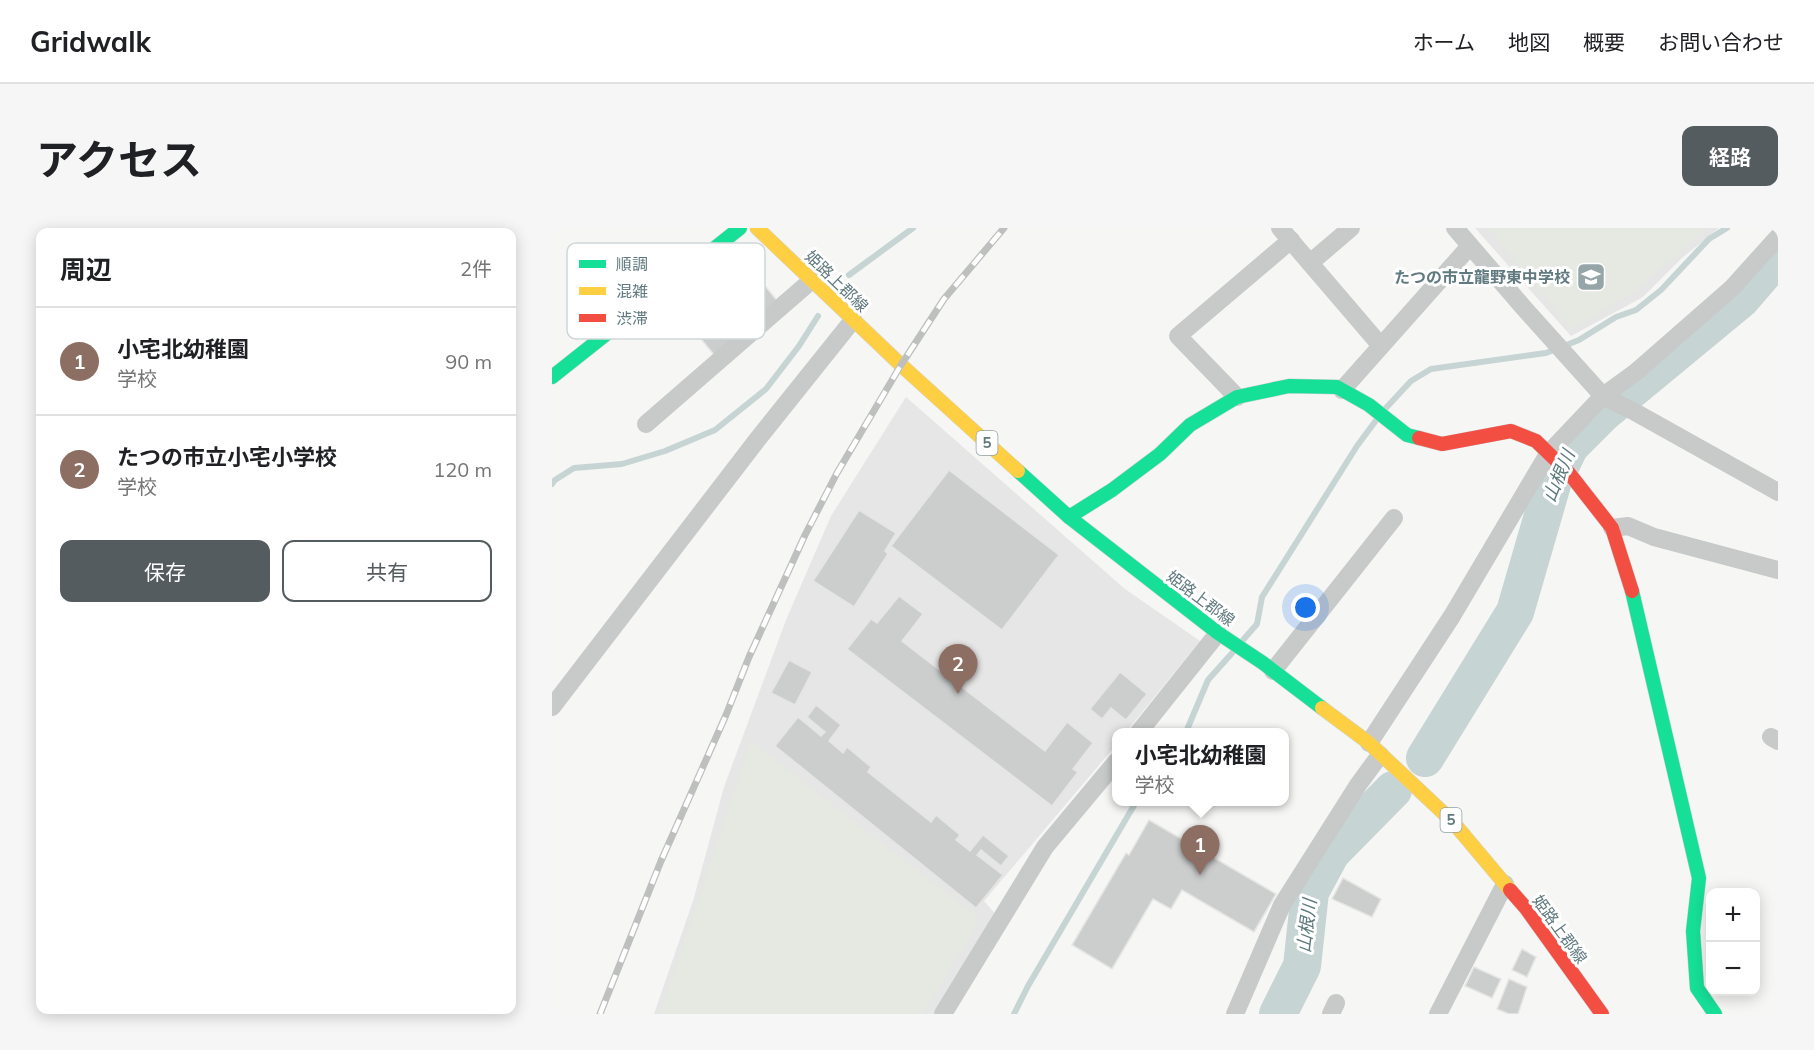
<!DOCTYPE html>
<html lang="ja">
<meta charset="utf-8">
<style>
body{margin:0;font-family:Mulish,"Noto Sans JP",sans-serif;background:#f6f6f6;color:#202124}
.controls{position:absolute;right:18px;bottom:18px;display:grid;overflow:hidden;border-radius:12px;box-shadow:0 3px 15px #0003}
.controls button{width:54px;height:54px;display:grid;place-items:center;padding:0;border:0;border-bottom:2px solid #e0e0e0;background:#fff;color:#202124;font:30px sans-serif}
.you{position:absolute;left:754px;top:380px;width:21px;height:21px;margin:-15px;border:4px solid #fff;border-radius:50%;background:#1a73e8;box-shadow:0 0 0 9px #1a73e833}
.badge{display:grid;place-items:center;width:39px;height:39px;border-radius:50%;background:#555c5f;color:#fff;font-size:20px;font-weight:700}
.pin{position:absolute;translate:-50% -50px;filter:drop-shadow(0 2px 3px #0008)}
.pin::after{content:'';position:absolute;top:32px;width:21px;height:18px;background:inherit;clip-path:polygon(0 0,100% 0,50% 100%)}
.popup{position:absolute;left:560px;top:500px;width:177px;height:78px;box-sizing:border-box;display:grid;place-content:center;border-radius:12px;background:#fff;filter:drop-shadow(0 2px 4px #0005);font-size:20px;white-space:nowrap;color:#757577}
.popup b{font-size:22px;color:#202124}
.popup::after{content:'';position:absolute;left:50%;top:100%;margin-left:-12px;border:12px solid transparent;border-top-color:#fff}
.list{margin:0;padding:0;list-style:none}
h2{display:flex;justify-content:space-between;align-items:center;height:78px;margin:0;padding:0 24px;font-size:26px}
h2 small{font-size:20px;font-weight:400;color:#757577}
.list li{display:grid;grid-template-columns:39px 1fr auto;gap:18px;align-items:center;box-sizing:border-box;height:108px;padding:0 24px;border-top:2px solid #e0e0e0}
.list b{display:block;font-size:22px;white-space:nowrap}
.list p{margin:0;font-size:20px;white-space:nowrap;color:#757577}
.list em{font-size:20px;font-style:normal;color:#757577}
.actions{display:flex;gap:12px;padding:18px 24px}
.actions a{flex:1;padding:14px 0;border:2px solid #555c5f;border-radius:12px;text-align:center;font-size:21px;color:#555c5f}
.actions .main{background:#555c5f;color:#fff}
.map{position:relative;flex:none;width:1226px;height:786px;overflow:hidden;border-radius:12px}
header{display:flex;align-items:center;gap:36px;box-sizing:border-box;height:84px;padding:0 30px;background:#fff;border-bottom:2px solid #e0e0e0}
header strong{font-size:28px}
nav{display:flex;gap:33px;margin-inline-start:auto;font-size:21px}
.intro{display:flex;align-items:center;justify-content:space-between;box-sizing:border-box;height:144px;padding:0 36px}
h1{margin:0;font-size:42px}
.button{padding:15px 27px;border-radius:12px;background:#555c5f;color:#fff;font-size:21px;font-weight:700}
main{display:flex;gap:36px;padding:0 36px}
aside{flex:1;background:#fff;border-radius:12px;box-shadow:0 3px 15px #0003}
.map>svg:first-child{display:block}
.built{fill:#e5e6e5}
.pitch{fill:#e6e8e2}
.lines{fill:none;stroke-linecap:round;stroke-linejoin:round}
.stream{stroke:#c7d4d4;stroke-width:6}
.river{stroke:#c7d4d4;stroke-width:38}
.building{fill:#cccece;stroke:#e5e5e4;stroke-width:1.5}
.fast-casing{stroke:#d1d3d3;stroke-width:15}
.slow-casing{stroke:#d1d3d3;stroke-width:15}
.jam-casing{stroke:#d1d3d3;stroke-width:15}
.street{stroke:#c8caca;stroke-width:18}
.fast{stroke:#16e098;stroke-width:14}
.slow{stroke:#ffcf43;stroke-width:14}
.jam{stroke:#f24e42;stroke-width:14}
.rail-casing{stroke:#bec0c0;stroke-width:7}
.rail{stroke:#fff;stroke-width:4.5;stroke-dasharray:14;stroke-linecap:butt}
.labels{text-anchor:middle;stroke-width:6;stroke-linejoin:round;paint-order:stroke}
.shield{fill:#fff;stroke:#90a2a5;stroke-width:1.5}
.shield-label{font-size:15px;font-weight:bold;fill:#617a7f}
.poi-label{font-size:16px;font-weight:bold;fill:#617a7f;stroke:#fff;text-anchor:end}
.street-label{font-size:16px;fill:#617a7f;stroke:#fff}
.water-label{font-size:18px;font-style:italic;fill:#5c797b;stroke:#fff}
.key{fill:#fff;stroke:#d0d7d9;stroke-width:1.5}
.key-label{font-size:16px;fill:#617a7f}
</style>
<header>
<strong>Gridwalk</strong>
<nav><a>ホーム</a><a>地図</a><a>概要</a><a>お問い合わせ</a></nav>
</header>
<div class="intro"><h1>アクセス</h1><a class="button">経路</a></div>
<main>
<aside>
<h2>周辺<small>2件</small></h2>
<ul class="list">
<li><span class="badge" style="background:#8d6e63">1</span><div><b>小宅北幼稚園</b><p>学校</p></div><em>90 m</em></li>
<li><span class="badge" style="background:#8d6e63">2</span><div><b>たつの市立小宅小学校</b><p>学校</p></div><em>120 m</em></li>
</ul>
<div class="actions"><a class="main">保存</a><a>共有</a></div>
</aside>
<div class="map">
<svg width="1226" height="786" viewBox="0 0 1226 786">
<rect width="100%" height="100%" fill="#f6f6f5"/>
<g class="built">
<polygon points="923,0 1167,0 1130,30 1091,69 1019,108"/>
<polygon points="354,169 573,361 648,413 574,504 564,504 564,517 432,673 446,689 381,786 102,786 141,673 172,559 234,392 279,288"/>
</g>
<g class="pitch">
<polygon points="936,0 1155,0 1085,62 1020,102"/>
<polygon points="199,513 428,691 371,786 108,786"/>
</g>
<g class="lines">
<g class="stream">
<polyline points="297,47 361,0"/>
<polyline points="833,181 859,153 879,141 994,125 1027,112 1064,89 1084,82 1109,62 1157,11 1175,0"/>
<polyline points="0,256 3,252 22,240 70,236 113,223 163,202 214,161 247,118 266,88"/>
<polyline points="691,412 705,396 710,369 805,218 825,191"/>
<polyline points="634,504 656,452 681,424"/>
<polyline points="462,786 476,758 584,574"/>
</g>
<g class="river">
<polyline points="873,530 963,384 1001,253 1018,218 1051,185 1189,71 1226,28"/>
<polyline points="726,786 750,738 758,664 779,625 841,562"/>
</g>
</g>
<g class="building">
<polygon points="178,41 202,44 226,74 163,128 127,84"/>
<polygon points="397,242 507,327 450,402 339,318"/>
<polygon points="307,282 344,305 333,323 336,326 302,379 261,353"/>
<polygon points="347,368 371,386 350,413 493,523 515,494 541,515 521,541 526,544 500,578 295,421 319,391 325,395"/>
<polygon points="237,432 260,444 243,477 219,465"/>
<polygon points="568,444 595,466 574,492 559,480 550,491 538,481"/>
<polygon points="264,477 289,497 277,513 291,525 295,519 319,539 316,544 379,594 384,587 408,607 404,612 418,623 431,607 457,628 449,638 429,622 425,627 451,647 424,680 223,518 246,489 269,508 273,504 255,489"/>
<polygon points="597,592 724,666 702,704 630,662 619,681 601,671 560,741 520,717 574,625 577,627"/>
<polygon points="791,650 829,671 820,689 780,671"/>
<polygon points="970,721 984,729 975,749 960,742"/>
<polygon points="922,739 949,751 940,770 913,758"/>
<polygon points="957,751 975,759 966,786 957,786 945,781"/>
</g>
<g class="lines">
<g class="fast-casing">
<g id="fast">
<polyline points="0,149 188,0"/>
<polyline points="466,243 517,289 666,405 711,435 770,480"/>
<polyline points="517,289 560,262 608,226 638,197 685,169 737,158 785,159 817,177 855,207 867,210"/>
<polyline points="1080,363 1147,650 1141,703 1145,760 1163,786"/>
</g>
</g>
<g class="slow-casing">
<g id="slow">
<polyline points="205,0 349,137 466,243"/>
<polyline points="770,480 817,515 900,593 958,662"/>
</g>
</g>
<g class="jam-casing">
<g id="jam">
<polyline points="867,210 890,216 959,203 984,213 1017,245 1060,300 1080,363"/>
<polyline points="958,662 973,679 1050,786"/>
</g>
</g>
<g class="street">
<polyline points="728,0 829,118"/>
<polyline points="903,0 971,79 1051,168 1081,183 1226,264"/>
<polyline points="758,35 799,0"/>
<polyline points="790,162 918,18"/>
<polyline points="685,169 626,108 739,12"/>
<polyline points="94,196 260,52"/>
<polyline points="1060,300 1076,298 1102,309 1226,342"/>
<polyline points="721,443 842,290"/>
<polyline points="0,479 205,212 301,92"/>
<polyline points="587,504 666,405"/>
<polyline points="1219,509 1226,513"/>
<polyline points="817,515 900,388 996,226 1051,168 1084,144 1180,60 1226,9"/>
<polyline points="391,786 493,619 564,534"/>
<polyline points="683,786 730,677 806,557 828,527"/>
<polyline points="779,786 784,775"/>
<polyline points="886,786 953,656"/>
</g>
<use href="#fast" class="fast"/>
<use href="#slow" class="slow"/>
<use href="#jam" class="jam"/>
<g class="rail-casing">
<polyline id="rail" points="48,786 109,633 174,487 197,429 253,307 285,245 349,137 392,71 452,0"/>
</g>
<use href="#rail" class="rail"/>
</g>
<defs>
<g id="school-square" transform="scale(1.5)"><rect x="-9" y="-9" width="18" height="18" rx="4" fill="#95a5a8" stroke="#fff"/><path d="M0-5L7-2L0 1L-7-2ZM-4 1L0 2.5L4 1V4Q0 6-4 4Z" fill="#fff"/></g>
</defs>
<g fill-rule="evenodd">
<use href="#school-square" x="1039" y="49"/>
</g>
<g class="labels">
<g class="shield">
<rect x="424.5" y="203" width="21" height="24" rx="4.5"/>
<rect x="888.5" y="580" width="21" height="24" rx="4.5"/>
</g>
<g class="shield-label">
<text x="435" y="220">5</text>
<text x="899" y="597">5</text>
</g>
<g class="poi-label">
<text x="1018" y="55">たつの市立龍野東中学校</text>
</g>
<g class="street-label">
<text transform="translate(285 53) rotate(44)" y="6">姫路上郡線</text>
<text transform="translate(649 370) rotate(37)" y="6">姫路上郡線</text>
<text transform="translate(1008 701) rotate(54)" y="6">姫路上郡線</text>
</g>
<g class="water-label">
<text transform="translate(1007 248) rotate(-67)" y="6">山根川</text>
<text transform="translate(755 698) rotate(-83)" y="6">山根川</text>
</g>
</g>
<rect x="15" y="15" width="198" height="96" rx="9" class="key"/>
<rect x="27" y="32" width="27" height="8" fill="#16e098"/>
<rect x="27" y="59" width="27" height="8" fill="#ffcf43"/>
<rect x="27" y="86" width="27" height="8" fill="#f24e42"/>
<g class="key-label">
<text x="64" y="42">順調</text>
<text x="64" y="69">混雑</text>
<text x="64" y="96">渋滞</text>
</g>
</svg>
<div class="controls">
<button>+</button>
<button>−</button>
</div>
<div class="you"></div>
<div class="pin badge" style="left:648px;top:647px;background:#8d6e63">1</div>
<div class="popup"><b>小宅北幼稚園</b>学校</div>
<div class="pin badge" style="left:406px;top:466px;background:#8d6e63">2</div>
</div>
</main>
